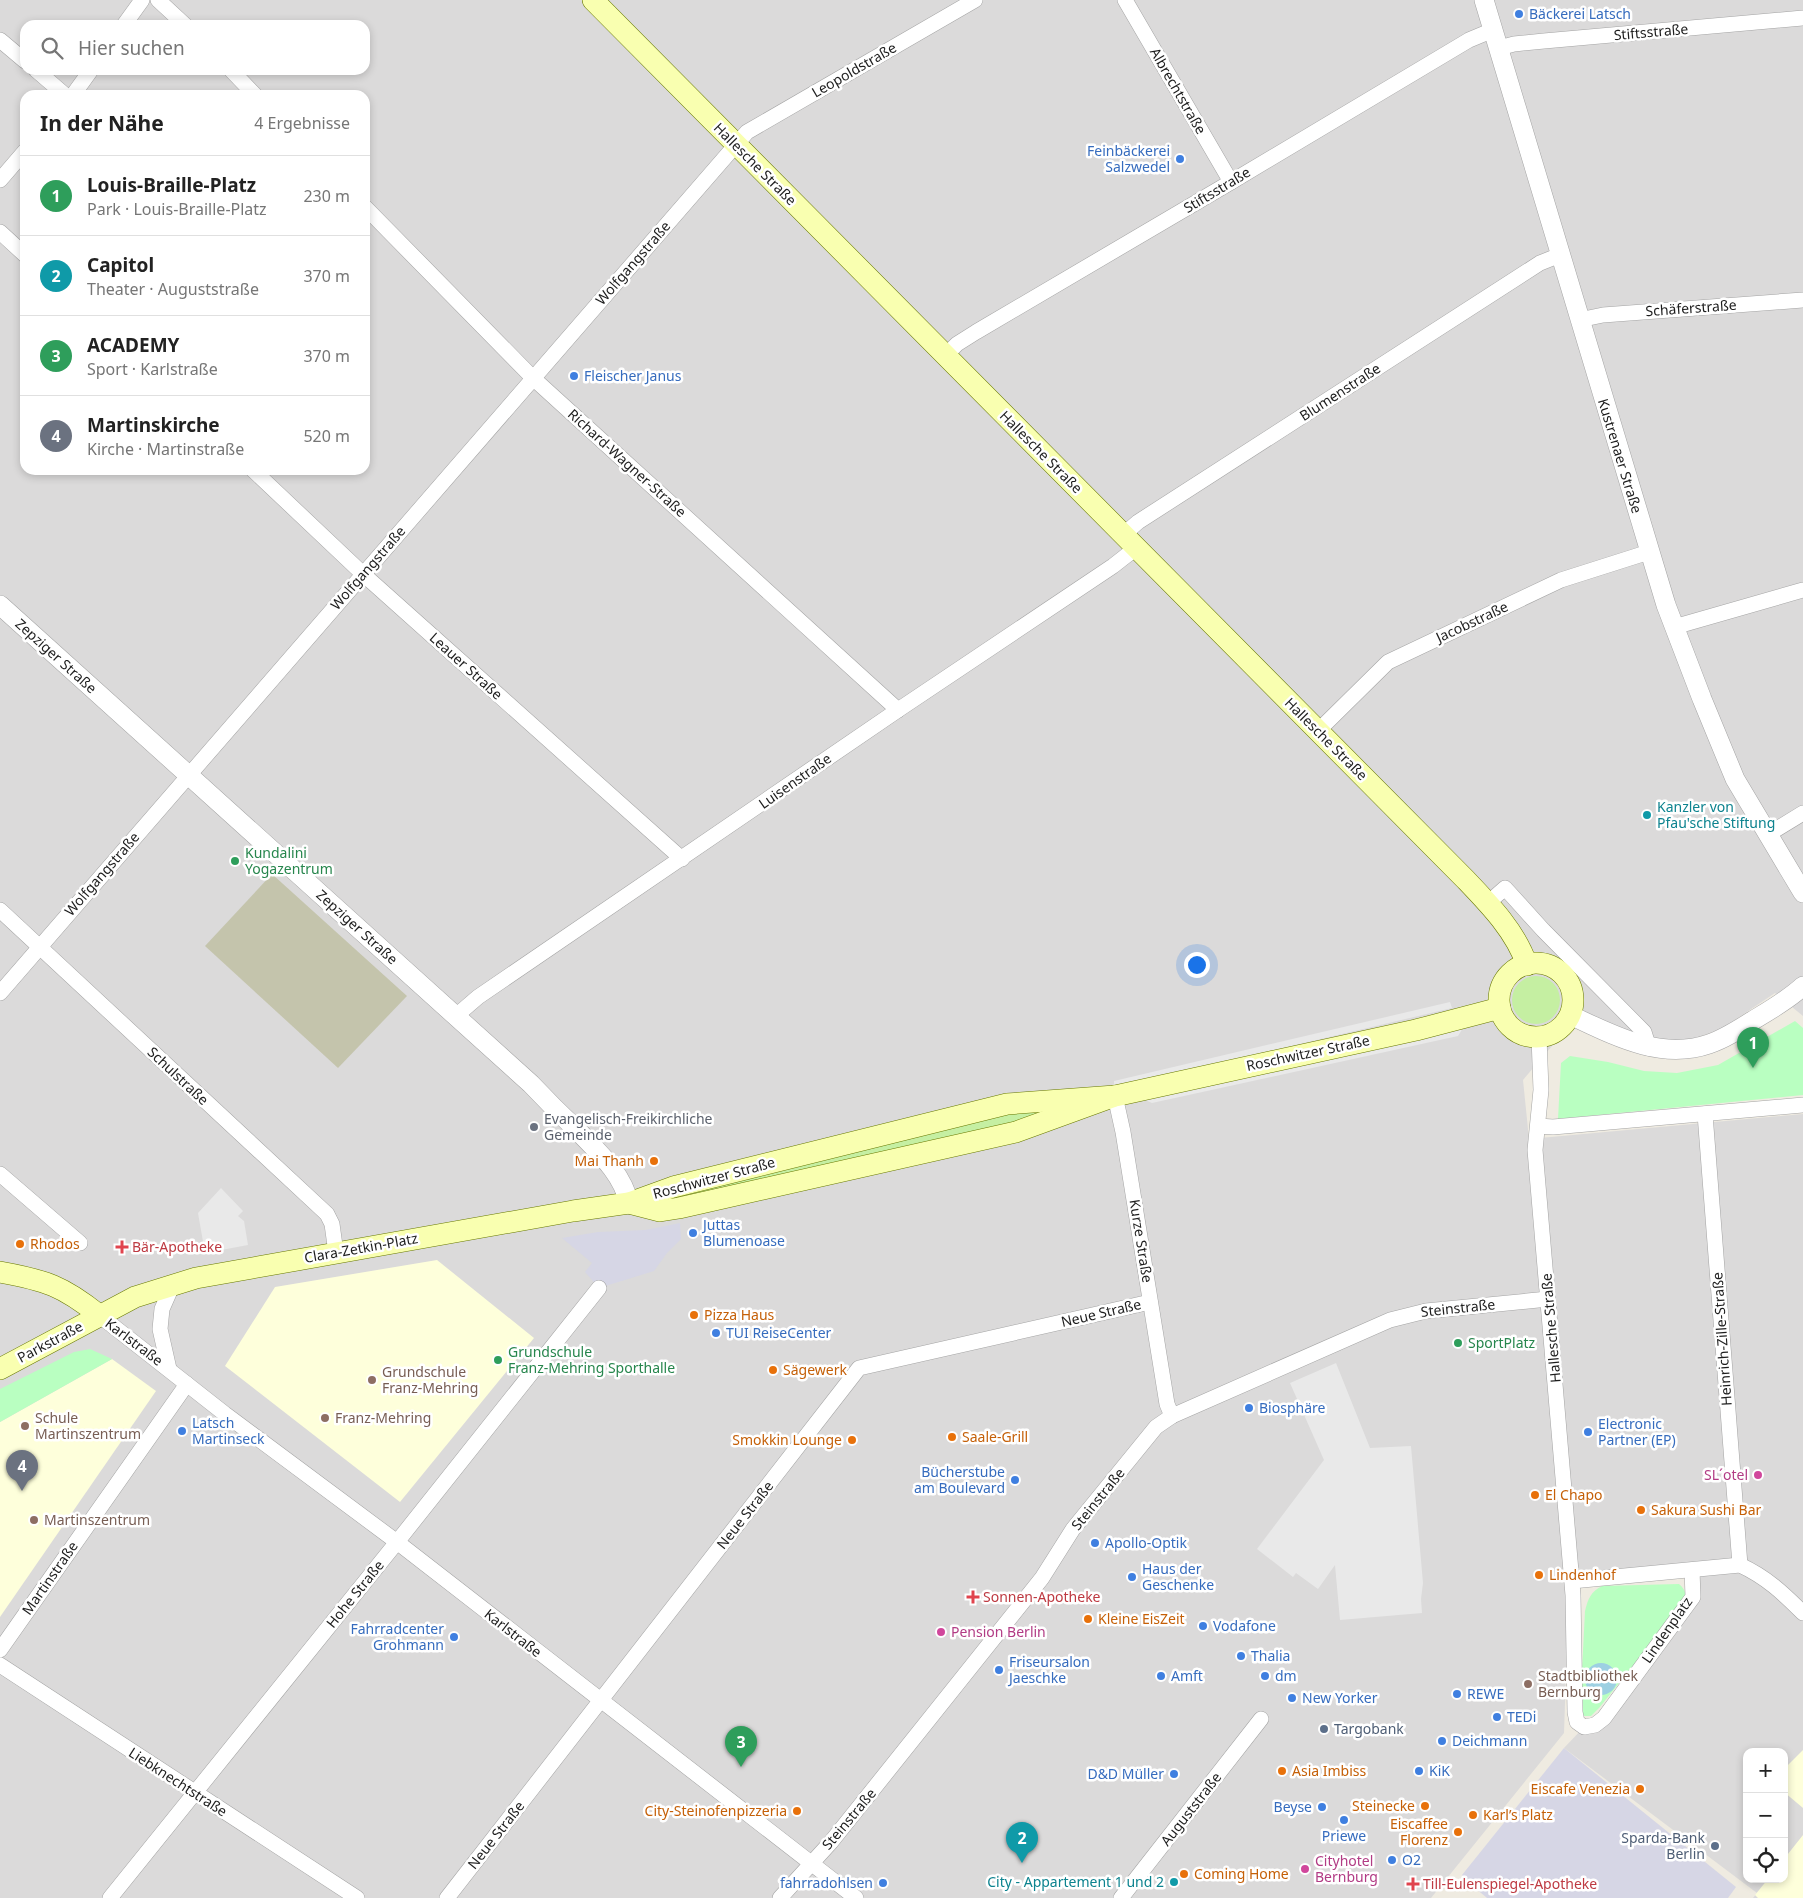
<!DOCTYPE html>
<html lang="de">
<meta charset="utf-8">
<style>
body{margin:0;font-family:"Noto Sans",sans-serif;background:#f2f2f2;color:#222}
.controls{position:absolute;right:15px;bottom:15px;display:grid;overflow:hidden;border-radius:10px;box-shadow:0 2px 8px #0003}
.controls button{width:45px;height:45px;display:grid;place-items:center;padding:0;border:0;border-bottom:1px solid #e0e0e0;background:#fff;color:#222;font:25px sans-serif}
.you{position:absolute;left:1196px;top:964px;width:18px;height:18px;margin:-12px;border:4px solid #fff;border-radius:50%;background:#1a73e8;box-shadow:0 0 0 8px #1a73e833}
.badge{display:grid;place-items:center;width:32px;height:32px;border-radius:50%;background:#ea580c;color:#fff;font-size:16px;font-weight:700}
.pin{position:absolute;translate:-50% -41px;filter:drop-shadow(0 1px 2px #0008)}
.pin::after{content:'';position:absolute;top:26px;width:18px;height:15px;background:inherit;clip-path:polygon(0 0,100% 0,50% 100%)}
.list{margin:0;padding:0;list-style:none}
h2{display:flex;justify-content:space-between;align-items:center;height:65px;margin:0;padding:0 20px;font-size:21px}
h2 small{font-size:16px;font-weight:400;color:#767676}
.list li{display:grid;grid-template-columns:32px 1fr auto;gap:15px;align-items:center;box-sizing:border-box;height:80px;padding:0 20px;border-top:1px solid #e0e0e0}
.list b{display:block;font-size:19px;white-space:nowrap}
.list p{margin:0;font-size:16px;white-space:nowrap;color:#767676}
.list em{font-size:16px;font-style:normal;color:#767676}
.icon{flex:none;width:28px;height:28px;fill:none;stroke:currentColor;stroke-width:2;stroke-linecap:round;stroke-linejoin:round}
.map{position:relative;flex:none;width:1803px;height:1898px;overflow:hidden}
.search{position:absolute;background:#fff;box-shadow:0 2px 8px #0003;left:20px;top:20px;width:350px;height:55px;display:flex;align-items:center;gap:12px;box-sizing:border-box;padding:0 18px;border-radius:15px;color:#767676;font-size:19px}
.panel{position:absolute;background:#fff;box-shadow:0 2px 8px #0003;left:20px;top:90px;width:350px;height:385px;border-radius:15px}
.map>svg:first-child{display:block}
.residential{fill:#dbdada;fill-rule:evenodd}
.education{fill:#feffdb}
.construction{fill:#c4c4ac}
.grass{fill:#c5efa2}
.park{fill:#b9ffc1}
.parking{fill:#e9e9e9}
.plaza{fill:#d6d6e5}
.water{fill:#9dd0e2}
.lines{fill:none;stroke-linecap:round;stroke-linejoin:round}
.minor-casing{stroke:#a4a4a4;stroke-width:16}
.tertiary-casing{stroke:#a4a4a4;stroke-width:20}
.secondary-casing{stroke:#677800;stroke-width:22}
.minor{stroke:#fff;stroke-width:15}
.tertiary{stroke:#fff;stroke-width:19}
.secondary{stroke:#f9ffb0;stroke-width:21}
.shop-dot{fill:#3f7fe0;stroke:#fff;stroke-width:2}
.culture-dot{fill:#0f9aa8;stroke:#fff;stroke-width:2}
.leisure-dot{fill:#2e9e5b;stroke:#fff;stroke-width:2}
.worship-dot{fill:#6b7280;stroke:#fff;stroke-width:2}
.food-dot{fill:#e8710a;stroke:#fff;stroke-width:2}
.health-dot{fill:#e0444e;stroke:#fff;stroke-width:2}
.education-dot{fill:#8d6e63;stroke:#fff;stroke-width:2}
.hotel-dot{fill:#d1479c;stroke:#fff;stroke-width:2}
.service-dot{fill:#5c6f8a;stroke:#fff;stroke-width:2}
.labels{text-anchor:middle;stroke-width:5;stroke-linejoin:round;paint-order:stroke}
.shop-label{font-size:14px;fill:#366cbe;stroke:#fff;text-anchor:start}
.street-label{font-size:14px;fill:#1d1d1d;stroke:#fff}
.culture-label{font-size:14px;fill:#0d838f;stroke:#fff;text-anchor:start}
.leisure-label{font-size:14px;fill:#27864d;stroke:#fff;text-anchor:start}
.worship-label{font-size:14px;fill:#5b616d;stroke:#fff;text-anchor:start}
.food-label{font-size:14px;fill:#c56008;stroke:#fff;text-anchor:start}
.health-label{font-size:14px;fill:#be3a42;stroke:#fff;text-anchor:start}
.education-label{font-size:14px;fill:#785e54;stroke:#fff;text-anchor:start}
.hotel-label{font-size:14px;fill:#b23c85;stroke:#fff;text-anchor:start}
.service-label{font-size:14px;fill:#4e5e75;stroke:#fff;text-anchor:start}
</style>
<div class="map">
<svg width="1803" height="1898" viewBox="0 0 1803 1898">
<rect width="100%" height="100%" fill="#efebe1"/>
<path class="residential" d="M 0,0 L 1803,0 L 1803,1016 L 1775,993 L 1723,1028 L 1688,1041 L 1656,1043 L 1581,1012 L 1523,1080 L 1529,1139 L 1803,1114 L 1803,1898 L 1753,1898 L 1757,1893 L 1564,1748 L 1584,1727 L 1604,1718 L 1693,1597 L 1692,1570 L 1569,1584 L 1564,1733 L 1431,1898 L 0,1898 ZM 25,25 L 365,25 L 365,70 L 25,70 ZM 25,95 L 365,95 L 365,470 L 25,470 ZM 1747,1752 L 1784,1752 L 1784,1879 L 1747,1879 Z"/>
<g class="education">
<polygon points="437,1260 534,1338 400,1502 225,1366 275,1287"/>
<polygon points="112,1359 156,1391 0,1617 0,1422"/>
<polygon points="1803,1750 1803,1808 1784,1792 1784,1769"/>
<polygon points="1803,1835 1803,1898 1758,1898 1755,1895 1768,1879 1784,1879 1784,1859"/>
</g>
<polygon class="construction" points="272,874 407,996 338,1068 205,946"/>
<g class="grass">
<circle cx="1536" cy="1000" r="24"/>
<polygon points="1067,1107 1016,1127 673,1204 669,1194 1000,1113"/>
</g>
<g class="park">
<polygon points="1795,1021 1803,1028 1803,1095 1558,1119 1561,1063 1570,1056 1608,1062 1644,1071 1677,1073 1718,1065"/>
<polygon points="90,1349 112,1359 0,1422 0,1389 74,1352"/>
<path d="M 1679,1584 C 1686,1590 1687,1595 1683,1604 L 1599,1708 L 1591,1716 L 1584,1716 L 1580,1710 L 1585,1611 C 1588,1598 1591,1592 1602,1586 Z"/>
</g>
<g class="parking">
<polygon points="1450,1002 1452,1008 1114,1088 1114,1081"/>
<polygon points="1463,1028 1458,1036 1152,1103 1143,1099"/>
<polygon points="221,1188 243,1211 238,1216 244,1221 248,1245 205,1253 198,1213"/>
<polygon points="1336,1363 1370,1448 1411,1446 1423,1583 1421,1599 1422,1613 1340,1620 1335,1565 1318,1589 1296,1573 1293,1577 1257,1549 1324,1460 1290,1383"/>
</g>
<g class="plaza">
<polygon points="680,1223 681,1239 667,1253 654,1271 599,1288 585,1272 592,1263 562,1238 598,1232 645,1230"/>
<polygon points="1564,1748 1736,1887 1728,1898 1487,1898 1468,1882 1462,1875"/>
</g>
<circle class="water" cx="1601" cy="1679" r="16"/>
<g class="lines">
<g class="minor-casing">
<g id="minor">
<polyline points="158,0 185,25"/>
<polyline points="1125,0 1231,182"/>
<polyline points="124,25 142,0"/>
<polyline points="0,40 25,61"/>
<polyline points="1499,48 1514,44 1544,41 1803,18"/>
<polyline points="36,70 65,95"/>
<polyline points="231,70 255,95"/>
<polyline points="73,95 91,70"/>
<polyline points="0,180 25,151"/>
<polyline points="365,207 533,378 898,710"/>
<polyline points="0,232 25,255"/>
<polyline points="1579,320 1603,315 1803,300"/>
<polyline points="945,356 957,344 976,332 1231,182 1469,40 1493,30"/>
<polyline points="253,470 363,574 682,859"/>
<polyline points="1123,535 1138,522 1540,263 1560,255"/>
<polyline points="1674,627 1803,590"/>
<polyline points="1318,731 1388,662 1561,580 1649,552"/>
<polyline points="1767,835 1803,813"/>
<polyline points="1488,903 1505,888 1543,930 1644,1032 1649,1048"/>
<polyline points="0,910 327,1214 332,1224 336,1253"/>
<polyline points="0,993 747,132 975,0"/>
<polyline points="456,1016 478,997 898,710 1113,566 1136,548"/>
<polyline points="1539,1037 1541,1090 1535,1150 1573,1595 1575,1712 1577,1722 1584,1727 1595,1725 1604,1718 1693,1597 1692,1570"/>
<polyline points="1115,1096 1123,1132 1167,1404 1172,1416"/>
<polyline points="1705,1114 1740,1565"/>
<polyline points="1538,1126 1553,1127 1803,1105"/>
<polyline points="0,1174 80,1243"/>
<polyline points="99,1315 225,1414 397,1542 856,1898"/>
<polyline points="169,1369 160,1329 162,1309 173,1284"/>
<path d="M 1572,1581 L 1740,1565 C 1766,1577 1783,1593 1803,1613"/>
<polyline points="0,1650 187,1384"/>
<polyline points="0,1665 357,1898"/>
<polyline points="110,1898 397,1542 599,1288"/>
<polyline points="447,1898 859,1368 1150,1302"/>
<polyline points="780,1898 831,1842 1042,1578 1073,1529 1156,1427 1172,1416 1390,1320 1426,1311 1548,1299"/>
<polyline points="1121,1898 1261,1719"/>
</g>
</g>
<g class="tertiary-casing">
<g id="tertiary">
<polyline points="1484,0 1666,605 1702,699 1735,779 1803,893"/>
<path d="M 0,605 L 531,1084 C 546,1100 562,1116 578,1131 C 599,1153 622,1173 629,1203"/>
<path d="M 1570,1015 C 1613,1035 1660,1061 1709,1044 C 1724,1039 1738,1030 1752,1021 C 1770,1010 1788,1000 1803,986"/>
</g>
</g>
<g class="secondary-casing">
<g id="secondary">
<path d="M 593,0 L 1466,880 C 1490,905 1516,932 1527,965"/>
<circle cx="1536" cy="1000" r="37"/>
<polyline points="629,1203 660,1211 679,1208 1016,1132 1115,1096 1416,1030 1500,1008"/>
<path d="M 0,1272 C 45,1280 63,1286 99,1315"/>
<polyline points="0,1369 135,1297 196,1278 573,1211 629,1203 673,1187 1007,1104 1115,1096"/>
</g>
</g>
<use href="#minor" class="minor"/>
<use href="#tertiary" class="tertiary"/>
<use href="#secondary" class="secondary"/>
</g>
<g class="shop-dot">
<circle cx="1519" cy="14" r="5"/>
<circle cx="1180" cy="159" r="5"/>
<circle cx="574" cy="376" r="5"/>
<circle cx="693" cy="1233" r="5"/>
<circle cx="716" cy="1333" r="5"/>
<circle cx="1249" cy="1408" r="5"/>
<circle cx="182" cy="1431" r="5"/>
<circle cx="1588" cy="1432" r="5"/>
<circle cx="1015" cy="1480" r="5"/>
<circle cx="1095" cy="1543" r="5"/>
<circle cx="1132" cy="1577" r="5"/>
<circle cx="1203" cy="1626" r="5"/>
<circle cx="454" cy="1637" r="5"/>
<circle cx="1241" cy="1656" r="5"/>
<circle cx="999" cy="1670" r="5"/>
<circle cx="1161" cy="1676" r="5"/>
<circle cx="1265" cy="1676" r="5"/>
<circle cx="1457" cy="1694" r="5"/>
<circle cx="1292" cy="1698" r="5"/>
<circle cx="1497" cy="1717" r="5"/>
<circle cx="1442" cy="1741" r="5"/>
<circle cx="1419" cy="1771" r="5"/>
<circle cx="1174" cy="1774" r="5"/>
<circle cx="1322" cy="1807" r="5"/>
<circle cx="1344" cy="1820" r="5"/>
<circle cx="1392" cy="1860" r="5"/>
<circle cx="883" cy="1883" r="5"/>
</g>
<g class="culture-dot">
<circle cx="1647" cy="815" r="5"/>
<circle cx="1174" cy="1882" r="5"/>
</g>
<g class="leisure-dot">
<circle cx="235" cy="861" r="5"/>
<circle cx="1458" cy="1343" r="5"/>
<circle cx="498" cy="1360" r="5"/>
</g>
<circle class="worship-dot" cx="534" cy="1127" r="5"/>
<g class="food-dot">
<circle cx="654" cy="1161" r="5"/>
<circle cx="20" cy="1244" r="5"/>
<circle cx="694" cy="1315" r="5"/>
<circle cx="773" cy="1370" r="5"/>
<circle cx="952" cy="1437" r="5"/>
<circle cx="852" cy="1440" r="5"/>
<circle cx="1535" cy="1495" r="5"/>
<circle cx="1641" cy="1510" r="5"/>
<circle cx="1539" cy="1575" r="5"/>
<circle cx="1088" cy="1619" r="5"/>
<circle cx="1282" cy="1771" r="5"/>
<circle cx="1640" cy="1789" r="5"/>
<circle cx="1425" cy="1806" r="5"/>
<circle cx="797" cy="1811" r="5"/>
<circle cx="1473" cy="1815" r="5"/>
<circle cx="1458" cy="1832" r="5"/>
<circle cx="1184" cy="1874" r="5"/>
</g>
<g class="health-dot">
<path d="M119.5 1239.5h5v5h5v5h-5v5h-5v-5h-5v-5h5z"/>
<path d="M970.5 1589.5h5v5h5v5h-5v5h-5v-5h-5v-5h5z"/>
<path d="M1410.5 1876.5h5v5h5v5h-5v5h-5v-5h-5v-5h5z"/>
</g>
<g class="education-dot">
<circle cx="372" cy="1380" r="5"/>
<circle cx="325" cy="1418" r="5"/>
<circle cx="25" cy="1426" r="5"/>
<circle cx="34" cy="1520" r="5"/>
<circle cx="1528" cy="1684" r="5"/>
</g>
<g class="hotel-dot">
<circle cx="1758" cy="1475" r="5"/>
<circle cx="941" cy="1632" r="5"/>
<circle cx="1305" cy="1869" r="5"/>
</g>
<g class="service-dot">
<circle cx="1324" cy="1729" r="5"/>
<circle cx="1715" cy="1846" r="5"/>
</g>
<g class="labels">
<g class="shop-label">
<text x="1529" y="19">Bäckerei Latsch</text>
<text x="1170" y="156" text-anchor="end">Feinbäckerei<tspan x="1170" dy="16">Salzwedel</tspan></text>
<text x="584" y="381">Fleischer Janus</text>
<text x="703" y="1230">Juttas<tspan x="703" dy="16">Blumenoase</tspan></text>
<text x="726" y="1338">TUI ReiseCenter</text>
<text x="1259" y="1413">Biosphäre</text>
<text x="192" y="1428">Latsch<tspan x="192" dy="16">Martinseck</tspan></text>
<text x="1598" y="1429">Electronic<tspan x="1598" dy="16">Partner (EP)</tspan></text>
<text x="1005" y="1477" text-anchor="end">Bücherstube<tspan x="1005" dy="16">am Boulevard</tspan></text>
<text x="1105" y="1548">Apollo-Optik</text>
<text x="1142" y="1574">Haus der<tspan x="1142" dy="16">Geschenke</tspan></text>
<text x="1213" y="1631">Vodafone</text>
<text x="444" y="1634" text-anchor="end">Fahrradcenter<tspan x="444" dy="16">Grohmann</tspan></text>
<text x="1251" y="1661">Thalia</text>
<text x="1009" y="1667">Friseursalon<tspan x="1009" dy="16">Jaeschke</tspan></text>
<text x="1171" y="1681">Amft</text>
<text x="1275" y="1681">dm</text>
<text x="1467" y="1699">REWE</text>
<text x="1302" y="1703">New Yorker</text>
<text x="1507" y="1722">TEDi</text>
<text x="1452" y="1746">Deichmann</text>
<text x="1429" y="1776">KiK</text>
<text x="1164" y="1779" text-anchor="end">D&amp;D Müller</text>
<text x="1312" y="1812" text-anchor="end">Beyse</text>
<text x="1344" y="1841" text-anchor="middle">Priewe</text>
<text x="1402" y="1865">O2</text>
<text x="873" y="1888" text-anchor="end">fahrradohlsen</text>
</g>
<g class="street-label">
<text transform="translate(1651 32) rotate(-5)" y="5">Stiftsstraße</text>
<text transform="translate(854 70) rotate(-30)" y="5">Leopoldstraße</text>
<text transform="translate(1178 91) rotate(60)" y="5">Albrechtstraße</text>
<text transform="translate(755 164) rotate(45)" y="5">Hallesche Straße</text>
<text transform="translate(1217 190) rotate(-31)" y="5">Stiftsstraße</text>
<text transform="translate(633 263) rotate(-49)" y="5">Wolfgangstraße</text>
<text transform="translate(1691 308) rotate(-4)" y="5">Schäferstraße</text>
<text transform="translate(1340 392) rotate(-33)" y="5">Blumenstraße</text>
<text transform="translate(1041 452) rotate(45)" y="5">Hallesche Straße</text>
<text transform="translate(1620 456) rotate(73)" y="5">Kustrenaer Straße</text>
<text transform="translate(627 463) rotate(42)" y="5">Richard-Wagner-Straße</text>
<text transform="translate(368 568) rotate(-49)" y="5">Wolfgangstraße</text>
<text transform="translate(1472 622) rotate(-25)" y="5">Jacobstraße</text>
<text transform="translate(56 656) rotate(42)" y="5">Zepziger Straße</text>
<text transform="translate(466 666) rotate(42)" y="5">Leauer Straße</text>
<text transform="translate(1326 739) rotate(45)" y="5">Hallesche Straße</text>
<text transform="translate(795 781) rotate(-35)" y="5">Luisenstraße</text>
<text transform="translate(102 874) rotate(-49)" y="5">Wolfgangstraße</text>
<text transform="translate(357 927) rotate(42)" y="5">Zepziger Straße</text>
<text transform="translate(1308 1053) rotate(-12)" y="5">Roschwitzer Straße</text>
<text transform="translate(178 1076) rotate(43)" y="5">Schulstraße</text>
<text transform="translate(714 1178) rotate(-15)" y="5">Roschwitzer Straße</text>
<text transform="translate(1141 1241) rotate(81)" y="5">Kurze Straße</text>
<text transform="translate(361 1248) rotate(-10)" y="5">Clara-Zetkin-Platz</text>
<text transform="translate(1458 1308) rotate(-6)" y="5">Steinstraße</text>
<text transform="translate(1101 1313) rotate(-13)" y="5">Neue Straße</text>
<text transform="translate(1551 1328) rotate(-95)" y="5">Hallesche Straße</text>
<text transform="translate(1722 1339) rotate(-94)" y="5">Heinrich-Zille-Straße</text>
<text transform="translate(50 1342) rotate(-28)" y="5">Parkstraße</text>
<text transform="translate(134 1342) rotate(37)" y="5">Karlstraße</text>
<text transform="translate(1098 1499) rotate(-51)" y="5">Steinstraße</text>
<text transform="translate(745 1515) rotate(-52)" y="5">Neue Straße</text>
<text transform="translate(50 1578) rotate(-55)" y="5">Martinstraße</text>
<text transform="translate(355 1594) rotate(-51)" y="5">Hohe Straße</text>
<text transform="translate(1667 1630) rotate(-55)" y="5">Lindenplatz</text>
<text transform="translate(513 1633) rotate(38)" y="5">Karlstraße</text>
<text transform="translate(178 1782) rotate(33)" y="5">Liebknechtstraße</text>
<text transform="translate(1191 1809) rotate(-52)" y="5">Auguststraße</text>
<text transform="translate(849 1819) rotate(-50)" y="5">Steinstraße</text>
<text transform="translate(496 1835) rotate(-52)" y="5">Neue Straße</text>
</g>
<g class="culture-label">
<text x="1657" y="812">Kanzler von<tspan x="1657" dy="16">Pfau'sche Stiftung</tspan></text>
<text x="1164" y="1887" text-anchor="end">City - Appartement 1 und 2</text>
</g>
<g class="leisure-label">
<text x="245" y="858">Kundalini<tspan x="245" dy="16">Yogazentrum</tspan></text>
<text x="1468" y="1348">SportPlatz</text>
<text x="508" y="1357">Grundschule<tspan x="508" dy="16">Franz-Mehring Sporthalle</tspan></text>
</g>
<g class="worship-label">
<text x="544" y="1124">Evangelisch-Freikirchliche<tspan x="544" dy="16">Gemeinde</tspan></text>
</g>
<g class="food-label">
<text x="644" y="1166" text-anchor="end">Mai Thanh</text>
<text x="30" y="1249">Rhodos</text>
<text x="704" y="1320">Pizza Haus</text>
<text x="783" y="1375">Sägewerk</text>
<text x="962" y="1442">Saale-Grill</text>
<text x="842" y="1445" text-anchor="end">Smokkin Lounge</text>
<text x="1545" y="1500">El Chapo</text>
<text x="1651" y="1515">Sakura Sushi Bar</text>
<text x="1549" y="1580">Lindenhof</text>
<text x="1098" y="1624">Kleine EisZeit</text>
<text x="1292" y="1776">Asia Imbiss</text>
<text x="1630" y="1794" text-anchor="end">Eiscafe Venezia</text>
<text x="1415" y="1811" text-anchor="end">Steinecke</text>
<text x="787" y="1816" text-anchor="end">City-Steinofenpizzeria</text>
<text x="1483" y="1820">Karl’s Platz</text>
<text x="1448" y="1829" text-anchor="end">Eiscaffee<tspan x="1448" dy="16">Florenz</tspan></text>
<text x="1194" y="1879">Coming Home</text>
</g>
<g class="health-label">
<text x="132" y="1252">Bär-Apotheke</text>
<text x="983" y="1602">Sonnen-Apotheke</text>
<text x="1423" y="1889">Till-Eulenspiegel-Apotheke</text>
</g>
<g class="education-label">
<text x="382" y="1377">Grundschule<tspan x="382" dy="16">Franz-Mehring</tspan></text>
<text x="35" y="1423">Schule<tspan x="35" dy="16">Martinszentrum</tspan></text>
<text x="335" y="1423">Franz-Mehring</text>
<text x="44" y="1525">Martinszentrum</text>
<text x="1538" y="1681">Stadtbibliothek<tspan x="1538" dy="16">Bernburg</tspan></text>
</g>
<g class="hotel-label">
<text x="1748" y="1480" text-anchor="end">SL´otel</text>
<text x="951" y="1637">Pension Berlin</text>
<text x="1315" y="1866">Cityhotel<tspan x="1315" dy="16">Bernburg</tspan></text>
</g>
<g class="service-label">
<text x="1334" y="1734">Targobank</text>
<text x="1705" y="1843" text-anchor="end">Sparda-Bank<tspan x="1705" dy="16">Berlin</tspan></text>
</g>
</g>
</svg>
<div class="controls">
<button>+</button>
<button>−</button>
<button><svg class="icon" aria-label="locate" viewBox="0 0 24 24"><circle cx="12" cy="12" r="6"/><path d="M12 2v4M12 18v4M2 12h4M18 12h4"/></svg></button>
</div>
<div class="you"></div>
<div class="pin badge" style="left:1753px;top:1068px;background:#2e9e5b">1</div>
<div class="pin badge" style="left:1022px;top:1863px;background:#0f9aa8">2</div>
<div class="pin badge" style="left:741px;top:1767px;background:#2e9e5b">3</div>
<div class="pin badge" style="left:22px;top:1491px;background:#6b7280">4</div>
<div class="search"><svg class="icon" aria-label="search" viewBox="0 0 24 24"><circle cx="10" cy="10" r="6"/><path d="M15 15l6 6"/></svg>Hier suchen</div>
<section class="panel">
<h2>In der Nähe<small>4 Ergebnisse</small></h2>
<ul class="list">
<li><span class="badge" style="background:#2e9e5b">1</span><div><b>Louis-Braille-Platz</b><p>Park · Louis-Braille-Platz</p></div><em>230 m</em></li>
<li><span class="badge" style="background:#0f9aa8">2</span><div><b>Capitol</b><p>Theater · Auguststraße</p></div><em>370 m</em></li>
<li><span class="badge" style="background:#2e9e5b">3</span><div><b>ACADEMY</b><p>Sport · Karlstraße</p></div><em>370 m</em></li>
<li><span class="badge" style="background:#6b7280">4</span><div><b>Martinskirche</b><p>Kirche · Martinstraße</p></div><em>520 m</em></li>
</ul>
</section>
</div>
